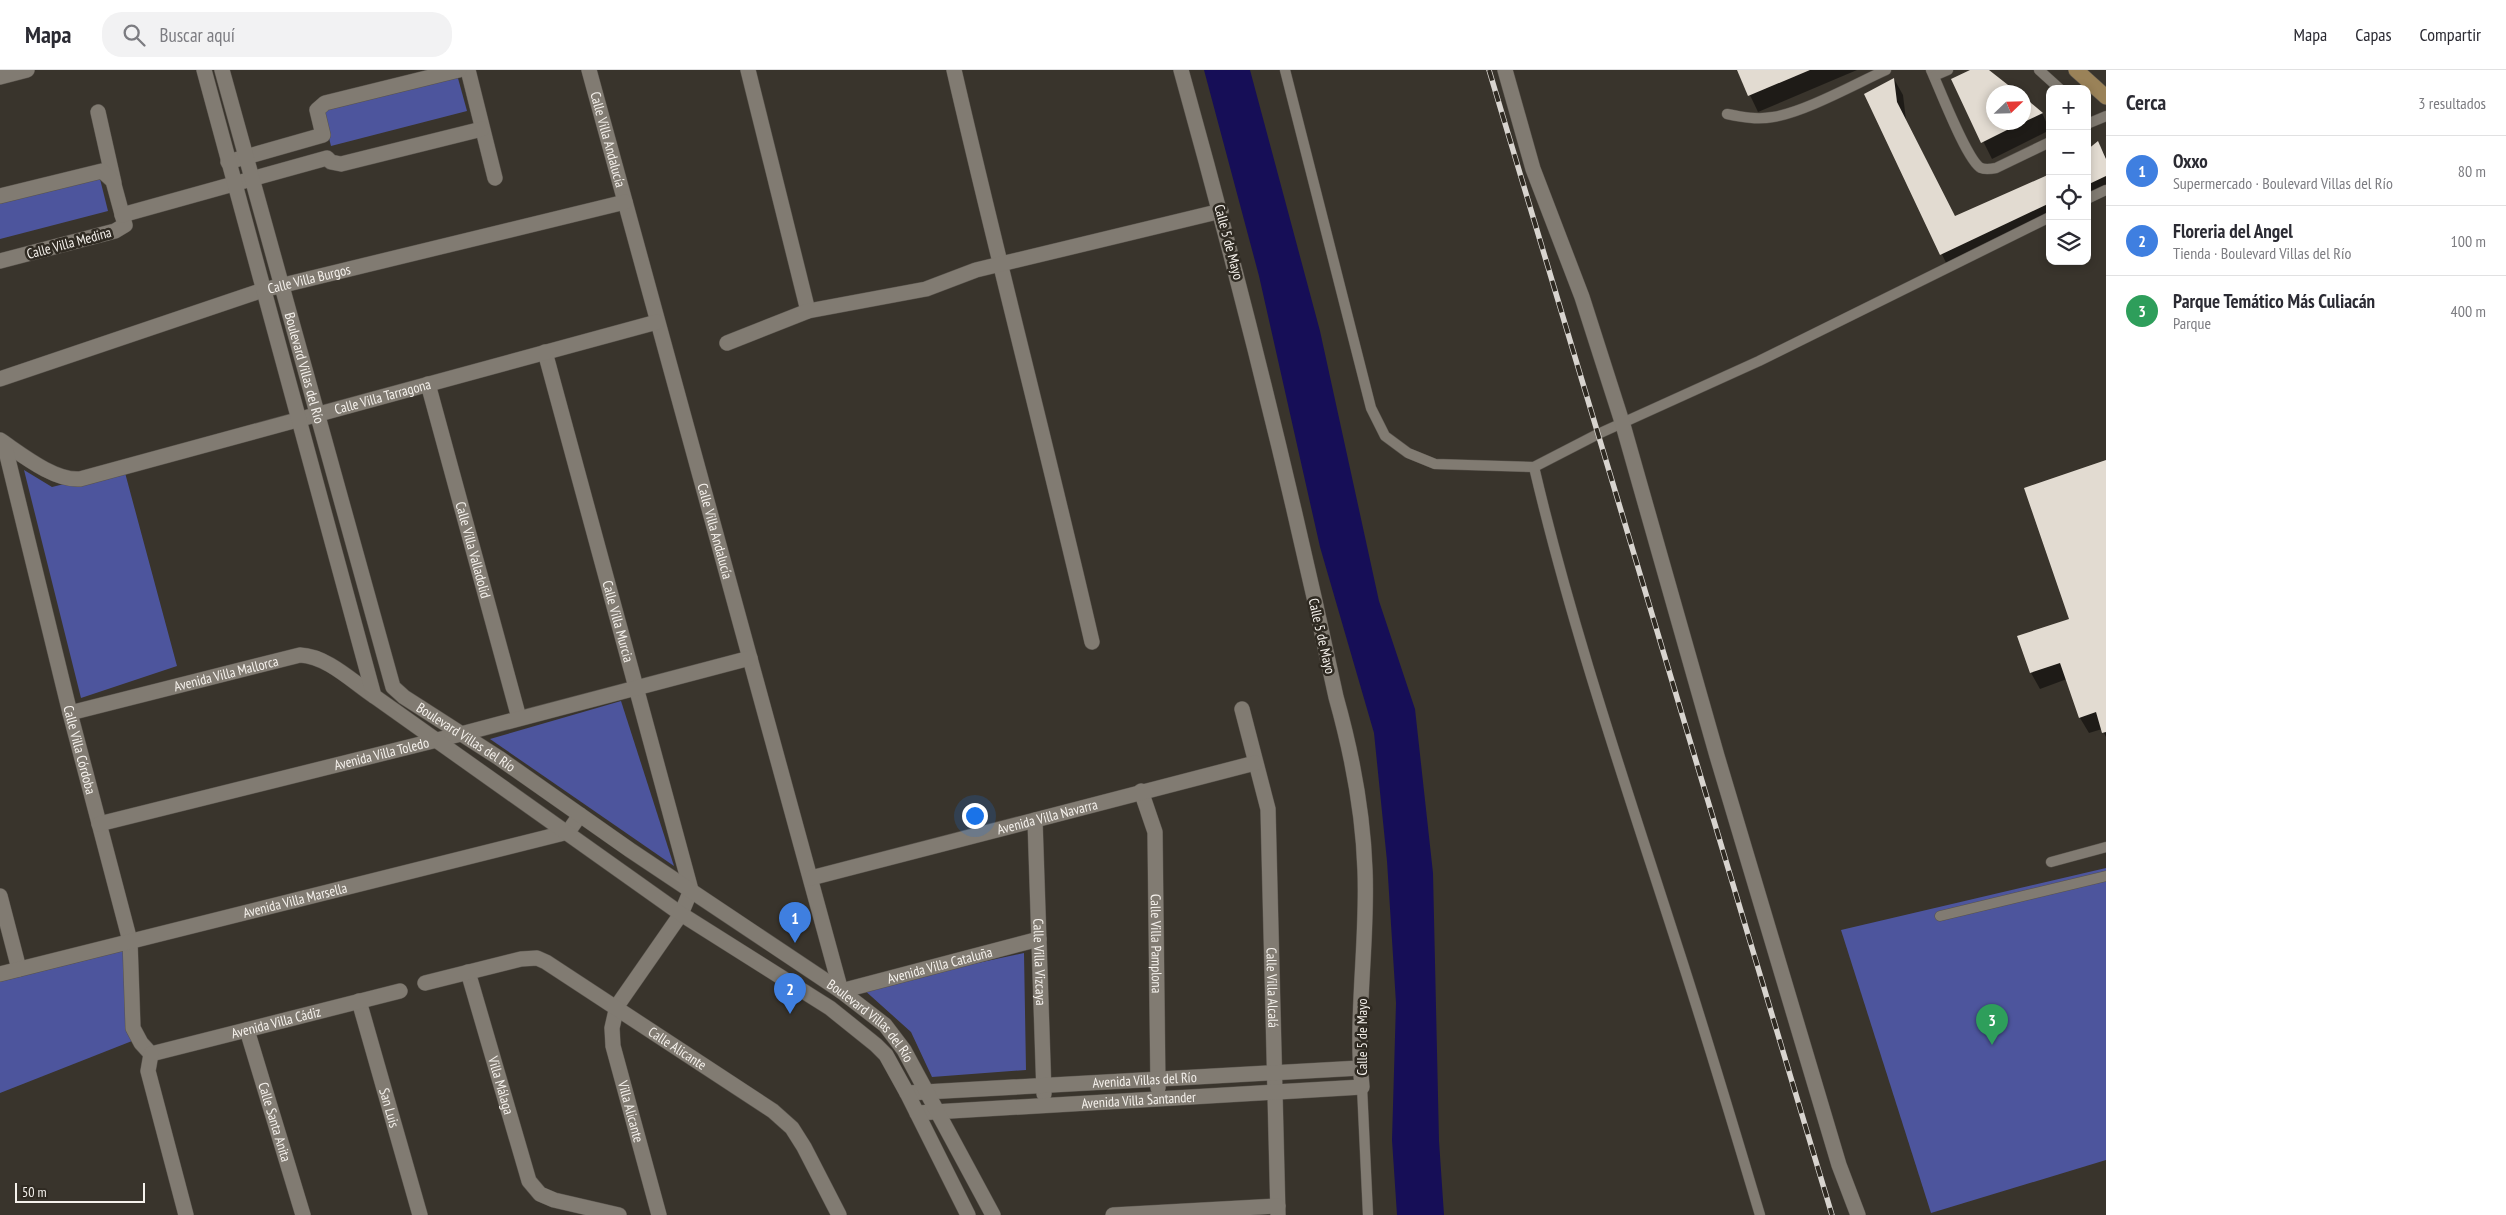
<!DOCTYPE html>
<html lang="es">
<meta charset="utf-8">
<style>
body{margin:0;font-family:"PT Sans Narrow",sans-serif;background:#f2f2f3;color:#2b2b33}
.controls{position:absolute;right:15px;top:15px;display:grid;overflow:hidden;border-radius:10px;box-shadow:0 2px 8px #0003}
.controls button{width:45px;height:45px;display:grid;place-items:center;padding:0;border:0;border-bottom:1px solid #e1e1e2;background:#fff;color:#2b2b33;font:25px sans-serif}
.compass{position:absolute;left:1986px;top:15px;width:45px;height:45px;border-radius:50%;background:#fff;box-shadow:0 2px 8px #0003;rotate:67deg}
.scale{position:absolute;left:15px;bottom:12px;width:130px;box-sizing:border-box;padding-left:5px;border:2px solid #f5f1ec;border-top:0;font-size:14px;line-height:18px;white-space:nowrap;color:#f5f1ec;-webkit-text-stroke:4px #2f2a22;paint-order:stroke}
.you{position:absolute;left:974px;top:745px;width:18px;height:18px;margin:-12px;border:4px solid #fff;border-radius:50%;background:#1a73e8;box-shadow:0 0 0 8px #1a73e833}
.badge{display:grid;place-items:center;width:32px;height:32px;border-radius:50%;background:#d93025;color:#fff;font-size:16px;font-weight:700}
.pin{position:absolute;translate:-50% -41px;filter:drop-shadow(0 1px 2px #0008)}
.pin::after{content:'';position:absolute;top:26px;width:18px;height:15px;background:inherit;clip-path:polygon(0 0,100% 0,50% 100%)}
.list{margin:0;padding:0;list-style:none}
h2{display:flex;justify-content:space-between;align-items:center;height:65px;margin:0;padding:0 20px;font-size:21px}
h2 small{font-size:16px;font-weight:400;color:#7c7c81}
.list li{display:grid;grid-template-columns:32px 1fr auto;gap:15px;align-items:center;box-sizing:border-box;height:70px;padding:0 20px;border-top:1px solid #e1e1e2}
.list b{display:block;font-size:19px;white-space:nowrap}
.list p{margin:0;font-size:16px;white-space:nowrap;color:#7c7c81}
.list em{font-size:16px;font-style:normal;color:#7c7c81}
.icon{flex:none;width:28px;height:28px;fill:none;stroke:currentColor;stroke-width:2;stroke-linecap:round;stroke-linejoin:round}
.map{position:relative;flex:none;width:2106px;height:1145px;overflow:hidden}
header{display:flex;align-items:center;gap:30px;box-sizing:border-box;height:70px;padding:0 25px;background:#fff;border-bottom:1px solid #e1e1e2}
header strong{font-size:24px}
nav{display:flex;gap:28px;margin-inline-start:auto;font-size:18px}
.search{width:350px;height:45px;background:#f2f2f3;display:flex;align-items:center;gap:12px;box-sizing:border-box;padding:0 18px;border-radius:20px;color:#7c7c81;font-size:19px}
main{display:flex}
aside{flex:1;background:#fff}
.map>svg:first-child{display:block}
.green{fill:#4d559d}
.water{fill:#160e57}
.shadow{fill:#0007}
.building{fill:#e2dbd1}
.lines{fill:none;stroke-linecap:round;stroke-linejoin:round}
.service-casing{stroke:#58534c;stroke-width:11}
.minor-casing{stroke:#58534c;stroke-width:16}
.tertiary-casing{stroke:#58534c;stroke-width:16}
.secondary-casing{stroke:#58534c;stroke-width:16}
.service{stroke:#817b72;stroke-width:10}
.minor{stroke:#817b72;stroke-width:15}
.tertiary{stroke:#817b72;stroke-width:15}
.secondary{stroke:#9a8258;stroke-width:15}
.rail-casing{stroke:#d8d4cf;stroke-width:5.5}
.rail{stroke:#2f2a22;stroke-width:4;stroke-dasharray:11;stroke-linecap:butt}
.labels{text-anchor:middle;stroke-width:5;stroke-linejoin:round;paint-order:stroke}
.street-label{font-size:14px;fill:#f5f1ec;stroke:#2f2a22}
</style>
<header>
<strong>Mapa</strong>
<div class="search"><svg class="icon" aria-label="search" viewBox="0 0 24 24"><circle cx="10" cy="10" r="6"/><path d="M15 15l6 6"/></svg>Buscar aquí</div>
<nav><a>Mapa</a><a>Capas</a><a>Compartir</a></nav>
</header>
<main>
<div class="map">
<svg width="2106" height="1145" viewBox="0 0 2106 1145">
<rect width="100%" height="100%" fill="#39342c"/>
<g class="green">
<polygon points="456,1 467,41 331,76 321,35"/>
<polygon points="99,105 108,141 0,169 0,131"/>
<polygon points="124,399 177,596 81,628 24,400 52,417"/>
<polygon points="621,631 674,796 490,669"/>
<polygon points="2106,798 2106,1090 1931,1143 1841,860"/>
<polygon points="126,877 132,971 0,1023 0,908"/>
<polygon points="1024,883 1026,1000 932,1007 911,962 862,918"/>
</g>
<polygon class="water" points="1204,0 1250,0 1320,261 1379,531 1415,639 1433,803 1439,1071 1444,1145 1397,1145 1392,1070 1396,933 1387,791 1374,663 1320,477 1259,206"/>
<g class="shadow">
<polygon points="1738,0 1857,0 1758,42"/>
<polygon points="1973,0 1987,0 2015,22 1994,22 1994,52 2024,52 2024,29 2042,43 2050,60 1992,89 1952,9"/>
<polygon points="1894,9 1903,25 1906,50 1955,148 2050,105 2050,153 1950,201 1865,25"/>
<polygon points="2098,72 2106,87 2106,126 2087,135 2087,82"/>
<polygon points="2106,391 2106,667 2102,659 2089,663 2080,648 2067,609 2040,619 2031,603 2019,567 2071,549"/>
</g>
<g class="building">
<polygon points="1737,0 1810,0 1748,26"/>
<polygon points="1970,0 1989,0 2017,22 1994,22 1994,52 2023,52 1981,73 1951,9"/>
<polygon points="1894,8 1897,32 1955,146 2050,104 2050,133 1940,185 1864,24"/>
<polygon points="2024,27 2043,43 2024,52"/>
<polygon points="2098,71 2106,89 2106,106 2087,115 2087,80"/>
<polygon points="2106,390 2106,662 2102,663 2096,642 2079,648 2060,593 2030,603 2017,566 2069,549 2024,418"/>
</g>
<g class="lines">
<g class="service-casing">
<g id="service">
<polyline points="1285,0 1371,338 1385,366 1408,383 1435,394 1534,397 1598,364 1759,291 2050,147"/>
<path d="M 1931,0 C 1939,17 1967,91 1981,98 C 1986,100 1991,99 1996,98 L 2050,72"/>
<polyline points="2039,0 2060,19"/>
<polyline points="1934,6 1948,0"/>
<path d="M 1727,44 C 1742,47 1757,50 1773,47 C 1805,42 1855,14 1886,0"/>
<polyline points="2087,54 2106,46"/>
<polyline points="2087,129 2106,120"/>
<path d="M 1534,397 C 1572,559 1626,716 1677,875 C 1706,964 1733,1055 1760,1145"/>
<polyline points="2051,792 2106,777"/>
<polyline points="1940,846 2106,806"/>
<polyline points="1362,1017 1368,1145"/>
</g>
</g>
<g class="minor-casing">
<g id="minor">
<polyline points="468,0 495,108"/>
<path id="s1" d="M 589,0 L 841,921"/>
<polyline points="748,0 808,241"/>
<path d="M 954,0 C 998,191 1048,381 1092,572"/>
<polyline points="1505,0 1533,99 1582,227 1623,355 1717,686 1839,1095 1858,1145"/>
<polyline points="0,7 27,0"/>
<polyline points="98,42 114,113"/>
<polyline points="228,92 323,65 317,40 325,33 459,0"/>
<polyline points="0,126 102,101 113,111 125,155 115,161 0,191"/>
<polyline points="122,145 327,88 331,92 341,94 482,59"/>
<polyline points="727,273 808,241 926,219 976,200 1221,141"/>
<path id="s2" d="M 545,282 L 691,820 L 681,844 L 617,936 L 612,958 L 613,976 L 659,1145"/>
<path id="s3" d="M 0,309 L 263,220 L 625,132"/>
<path id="s4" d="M 428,314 L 519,648"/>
<path id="s5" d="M 0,370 C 21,384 54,411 80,409 L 657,252"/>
<path id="s6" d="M 4,373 L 70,643 L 130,871 L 133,958 L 141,973 L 151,984"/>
<path id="s7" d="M 1242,639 L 1268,739 L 1278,1145"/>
<path id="s8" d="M 70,643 L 300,585 C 327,586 353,612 374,626"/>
<path id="s9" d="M 1141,721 L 1155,762 L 1158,1018"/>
<path id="s10" d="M 1035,750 L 1044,1024"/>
<path id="s11" d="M 99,754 L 461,664 L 750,588"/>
<path id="s12" d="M 811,808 L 1255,693"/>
<polyline points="0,826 19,899"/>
<path id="s13" d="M 468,902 L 529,1111 L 540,1124 L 554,1130 L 619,1145"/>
<path id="s14" d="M 0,904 L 568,762 L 580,745"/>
<path id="s15" d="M 425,913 L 521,889 L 537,888 L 546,892 L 773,1041 L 792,1058 L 804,1077 L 839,1145"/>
<path id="s16" d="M 841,921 L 1039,869"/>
<path id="s17" d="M 359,931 L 420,1145"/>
<path id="s18" d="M 247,960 L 303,1145"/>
<path id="s19" d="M 151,984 L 400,921"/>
<polyline points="151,984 148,1001 186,1145"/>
<path id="s20" d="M 907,1023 L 1360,998"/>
<path id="s21" d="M 917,1043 L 1362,1017 C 1355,945 1368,872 1365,800 C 1363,741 1352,684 1336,627 C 1291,417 1239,208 1181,0"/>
<polyline points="1113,1145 1278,1136"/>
</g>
</g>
<g class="tertiary-casing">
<g id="tertiary">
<polyline points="204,0 374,626 681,844 830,938 876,975 886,985 907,1023 968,1145"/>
<path id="s22" d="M 222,0 L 393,617 L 404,627 L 499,688 L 630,780 L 841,921 L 885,955 L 904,980 L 993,1145"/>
</g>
</g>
<g class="secondary-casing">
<polyline id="secondary" points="2076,0 2106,27"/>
</g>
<use href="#service" class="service"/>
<use href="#minor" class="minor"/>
<use href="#tertiary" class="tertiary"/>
<use href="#secondary" class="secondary"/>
<g class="rail-casing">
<polyline id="rail" points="1489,0 1832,1145"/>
</g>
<use href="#rail" class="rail"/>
</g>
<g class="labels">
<g class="street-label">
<text dy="5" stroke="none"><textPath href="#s1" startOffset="72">Calle Villa Andalucía</textPath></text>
<text transform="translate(1229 172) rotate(75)" y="5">Calle 5 de Mayo</text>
<text transform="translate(69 173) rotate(-15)" y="5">Calle Villa Medina</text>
<text dy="5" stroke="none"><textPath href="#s3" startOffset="325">Calle Villa Burgos</textPath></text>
<text dy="5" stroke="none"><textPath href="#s22" startOffset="309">Boulevard Villas del Río</textPath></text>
<text dy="5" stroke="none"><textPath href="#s5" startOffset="404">Calle Villa Tarragona</textPath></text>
<text dy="5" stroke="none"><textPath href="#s1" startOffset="478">Calle Villa Andalucía</textPath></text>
<text dy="5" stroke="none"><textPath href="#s4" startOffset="172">Calle Villa Valladolid</textPath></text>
<text dy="5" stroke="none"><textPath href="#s2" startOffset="279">Calle Villa Murcia</textPath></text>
<text transform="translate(1322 566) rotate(77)" y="5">Calle 5 de Mayo</text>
<text dy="5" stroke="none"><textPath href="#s8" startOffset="161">Avenida Villa Mallorca</textPath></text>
<text dy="5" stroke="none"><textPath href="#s22" startOffset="729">Boulevard Villas del Río</textPath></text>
<text dy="5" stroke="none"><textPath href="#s6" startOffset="316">Calle Villa Córdoba</textPath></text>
<text dy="5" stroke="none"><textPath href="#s11" startOffset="291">Avenida Villa Toledo</textPath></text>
<text dy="5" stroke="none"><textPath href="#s12" startOffset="244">Avenida Villa Navarra</textPath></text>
<text dy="5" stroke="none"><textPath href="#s14" startOffset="304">Avenida Villa Marsella</textPath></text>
<text dy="5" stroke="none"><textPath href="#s9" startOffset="155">Calle Villa Pamplona</textPath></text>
<text dy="5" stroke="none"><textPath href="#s10" startOffset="142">Calle Villa Vizcaya</textPath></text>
<text dy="5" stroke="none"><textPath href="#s16" startOffset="102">Avenida Villa Cataluña</textPath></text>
<text dy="5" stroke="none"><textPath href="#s7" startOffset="282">Calle Villa Alcalá</textPath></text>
<text dy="5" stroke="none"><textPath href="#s19" startOffset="129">Avenida Villa Cádiz</textPath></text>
<text dy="5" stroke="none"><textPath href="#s22" startOffset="1224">Boulevard Villas del Río</textPath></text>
<text transform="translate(1362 967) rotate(-90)" y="5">Calle 5 de Mayo</text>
<text dy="5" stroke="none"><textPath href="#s15" startOffset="282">Calle Alicante</textPath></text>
<text dy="5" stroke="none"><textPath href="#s20" startOffset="238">Avenida Villas del Río</textPath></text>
<text dy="5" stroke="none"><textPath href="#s13" startOffset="118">Villa Málaga</textPath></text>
<text dy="5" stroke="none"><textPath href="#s21" startOffset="222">Avenida Villa Santander</textPath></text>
<text dy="5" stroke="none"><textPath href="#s17" startOffset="111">San Luis</textPath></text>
<text dy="5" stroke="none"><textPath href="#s2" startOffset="804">Villa Alicante</textPath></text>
<text dy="5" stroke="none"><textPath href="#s18" startOffset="96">Calle Santa Anita</textPath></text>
</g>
</g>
</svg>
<div class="controls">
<button>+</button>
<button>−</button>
<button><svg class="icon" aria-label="locate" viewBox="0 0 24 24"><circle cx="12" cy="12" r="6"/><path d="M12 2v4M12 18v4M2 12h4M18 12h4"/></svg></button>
<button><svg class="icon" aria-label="layers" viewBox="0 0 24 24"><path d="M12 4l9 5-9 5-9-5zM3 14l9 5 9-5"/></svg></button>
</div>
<svg class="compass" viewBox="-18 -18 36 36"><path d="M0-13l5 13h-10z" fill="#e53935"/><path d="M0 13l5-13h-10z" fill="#7c7c81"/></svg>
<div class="scale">50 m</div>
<div class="you"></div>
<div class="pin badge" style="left:795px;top:873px;background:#3f7fe0">1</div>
<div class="pin badge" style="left:790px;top:944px;background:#3f7fe0">2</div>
<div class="pin badge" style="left:1992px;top:975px;background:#2e9e5b">3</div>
</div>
<aside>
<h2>Cerca<small>3 resultados</small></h2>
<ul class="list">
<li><span class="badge" style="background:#3f7fe0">1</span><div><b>Oxxo</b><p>Supermercado · Boulevard Villas del Río</p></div><em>80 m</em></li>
<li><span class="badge" style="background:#3f7fe0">2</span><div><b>Floreria del Angel</b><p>Tienda · Boulevard Villas del Río</p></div><em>100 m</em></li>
<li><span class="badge" style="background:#2e9e5b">3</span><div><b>Parque Temático Más Culiacán</b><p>Parque</p></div><em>400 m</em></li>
</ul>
</aside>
</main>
